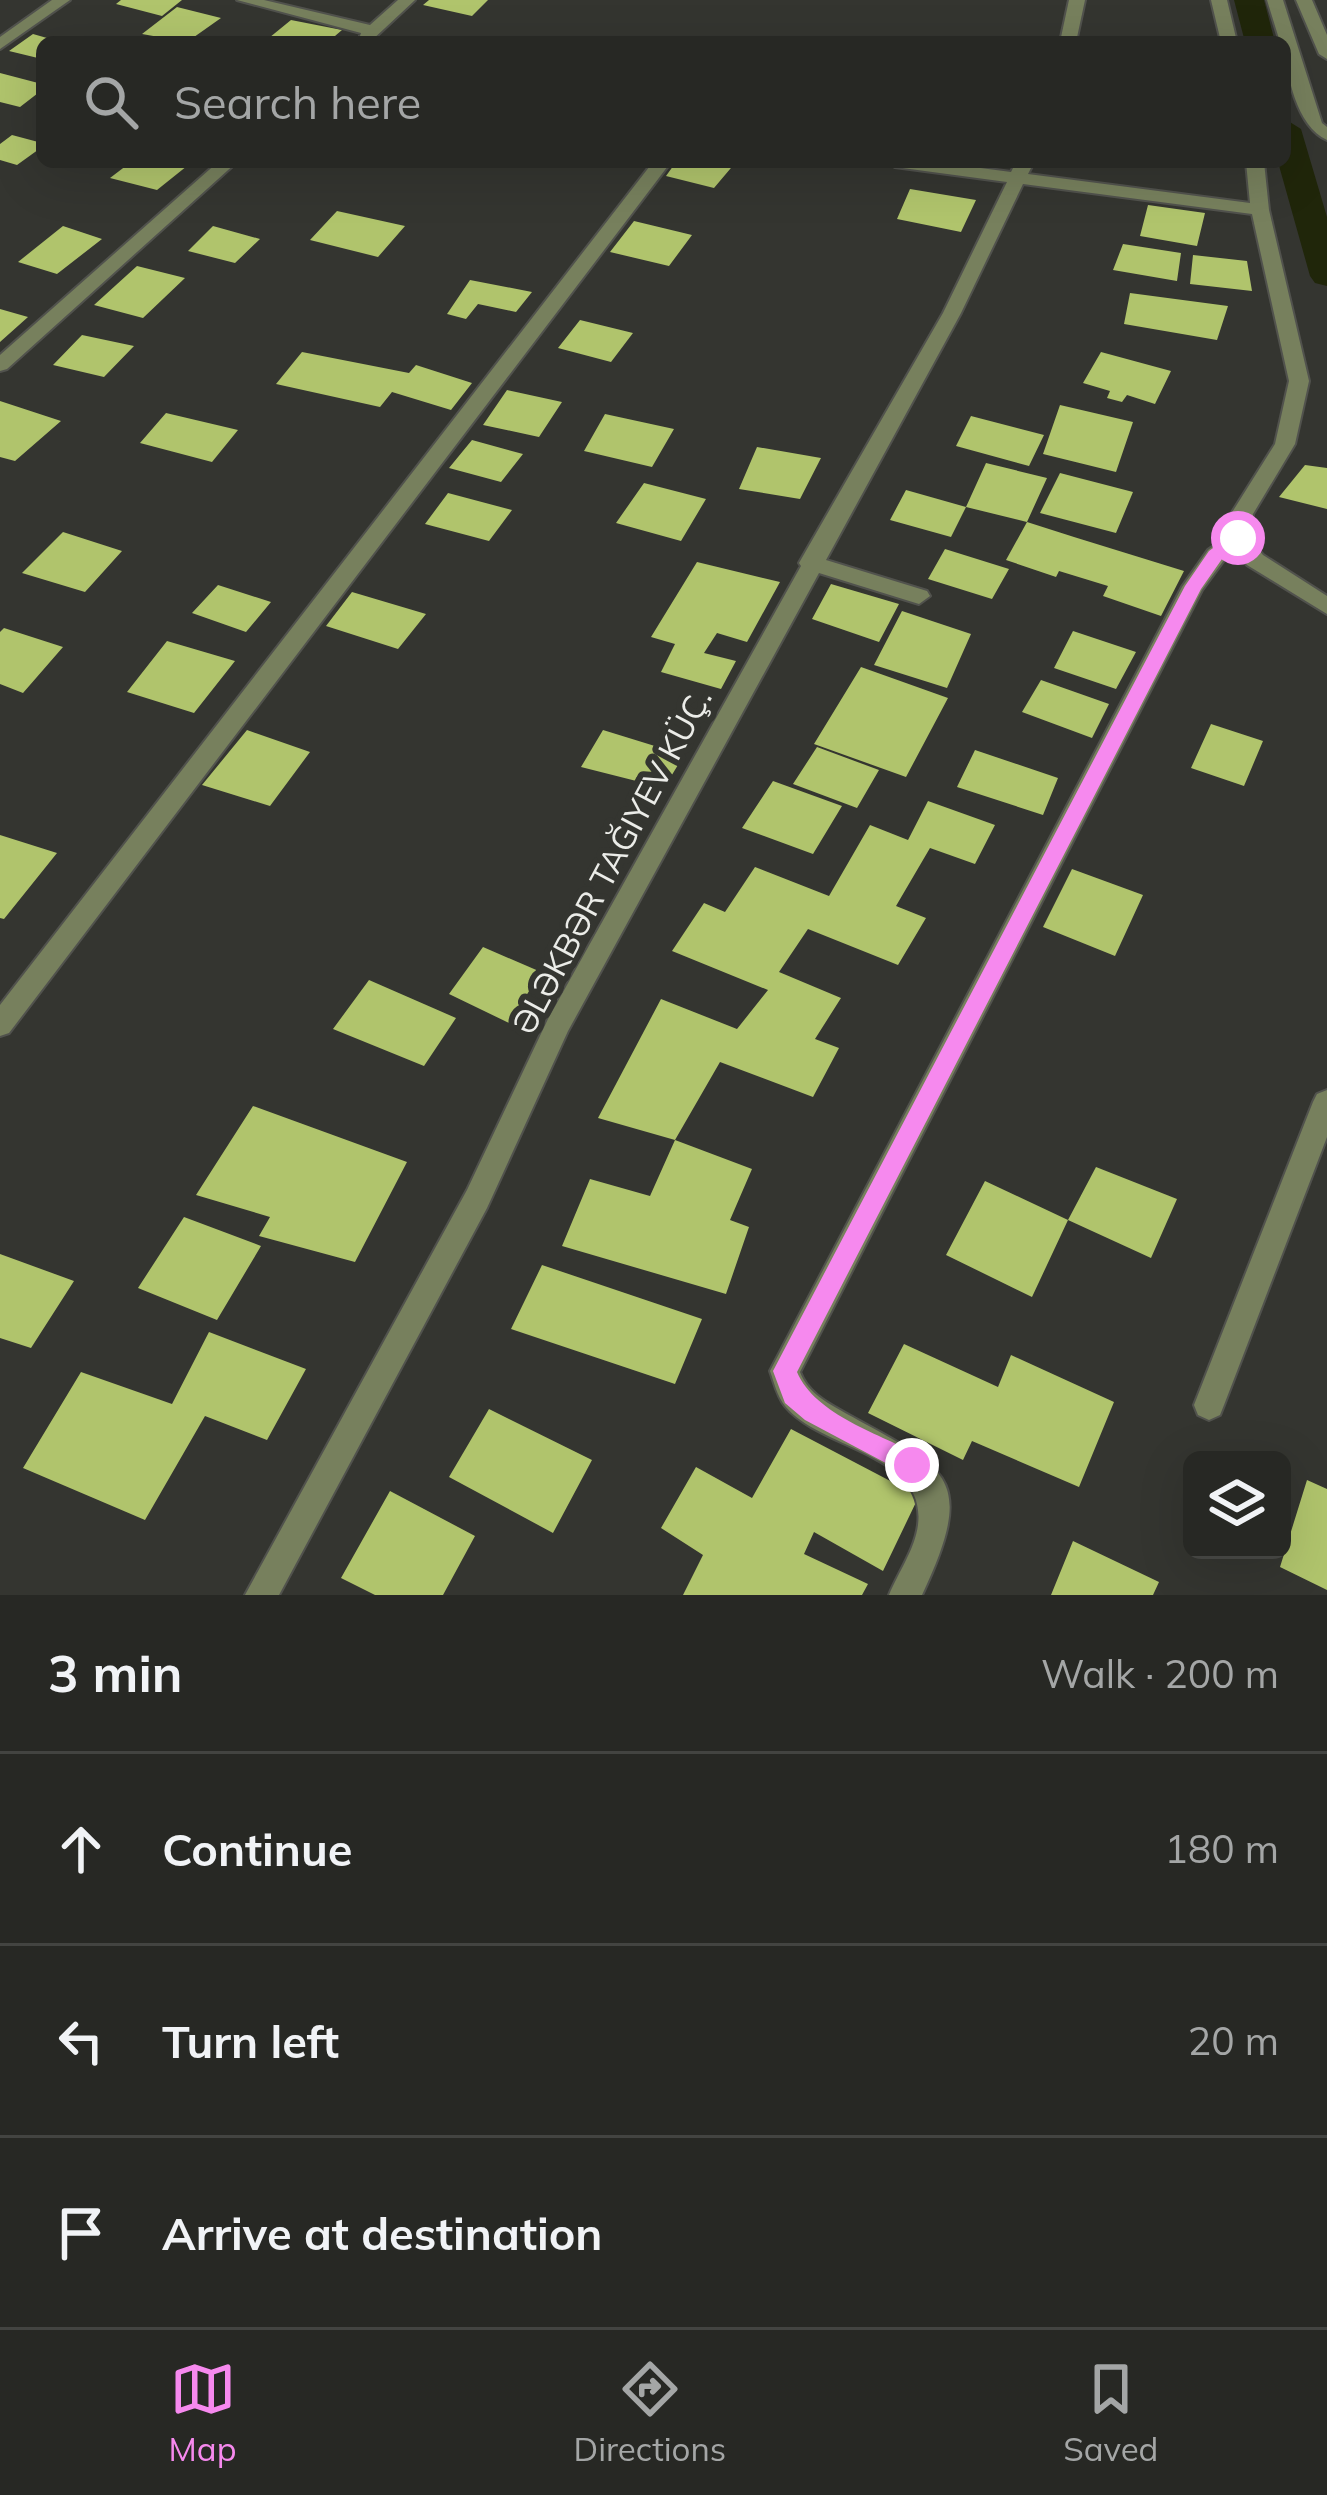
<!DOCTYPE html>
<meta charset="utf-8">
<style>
:root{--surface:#272824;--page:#333431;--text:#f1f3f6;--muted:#a4a6a6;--line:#434441;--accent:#f689ee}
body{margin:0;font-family:Mulish,sans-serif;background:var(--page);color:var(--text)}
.controls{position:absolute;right:36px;bottom:36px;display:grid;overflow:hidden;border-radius:18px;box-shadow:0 12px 48px #0002}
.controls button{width:108px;height:108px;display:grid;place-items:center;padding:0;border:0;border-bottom:3px solid var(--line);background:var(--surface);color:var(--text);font:60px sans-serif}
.stop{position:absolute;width:36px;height:36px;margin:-27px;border:9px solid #f689ee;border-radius:50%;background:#fff}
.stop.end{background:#f689ee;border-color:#fff;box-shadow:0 3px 12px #0008}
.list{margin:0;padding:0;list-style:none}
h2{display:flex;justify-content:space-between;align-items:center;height:156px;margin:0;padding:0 48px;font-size:51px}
h2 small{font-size:39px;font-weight:400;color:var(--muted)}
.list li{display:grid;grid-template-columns:78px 1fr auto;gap:36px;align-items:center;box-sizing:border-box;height:192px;padding:0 48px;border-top:3px solid var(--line)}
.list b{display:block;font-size:45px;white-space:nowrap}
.list em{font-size:39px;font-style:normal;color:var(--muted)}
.icon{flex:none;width:66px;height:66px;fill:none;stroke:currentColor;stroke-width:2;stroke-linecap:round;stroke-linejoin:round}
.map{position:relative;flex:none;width:1327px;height:1595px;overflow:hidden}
.search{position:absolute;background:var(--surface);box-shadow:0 12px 48px #0002;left:36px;right:36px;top:36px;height:132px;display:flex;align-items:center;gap:30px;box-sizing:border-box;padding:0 42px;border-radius:18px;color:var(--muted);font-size:45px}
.sheet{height:732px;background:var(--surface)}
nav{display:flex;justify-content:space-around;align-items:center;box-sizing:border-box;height:168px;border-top:3px solid var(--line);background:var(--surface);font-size:33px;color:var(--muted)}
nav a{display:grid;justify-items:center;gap:6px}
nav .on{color:var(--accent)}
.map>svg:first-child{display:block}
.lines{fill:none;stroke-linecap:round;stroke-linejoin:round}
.canal{fill:#20260a;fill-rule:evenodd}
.building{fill:#b0c46c}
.street-casing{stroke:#51524d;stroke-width:4}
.street{fill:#77805d;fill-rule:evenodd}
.route{fill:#f689ee}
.labels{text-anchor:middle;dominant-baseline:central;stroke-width:12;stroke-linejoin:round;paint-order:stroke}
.street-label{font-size:33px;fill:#ebece8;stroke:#343530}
</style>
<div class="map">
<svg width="1327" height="1595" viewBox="0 0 1327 1595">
<rect width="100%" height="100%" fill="#343530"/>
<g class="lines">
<!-- canal -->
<path class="canal" d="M1234,0H1264L1275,42H1245Z
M1285,119L1301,129L1327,217V286L1315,283L1310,276L1278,162H1285Z"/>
</g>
<!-- building -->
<path class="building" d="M121,0H182L162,16L116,4Z
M429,0H488L472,16L423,5Z
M177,7L221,18L187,42L142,34Z
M291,20L342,30L328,42H264Z
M33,34L61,42H42V59L9,51Z
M0,73L42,84V90L20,107L0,102Z
M12,135L42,143V147L17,165L0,160V144Z
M131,162H192L157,190L110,178Z
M676,162H736L714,188L666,176Z
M910,189L976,200L961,232L897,219Z
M1148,205L1205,213L1197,246L1140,236Z
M337,211L405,226L378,257L310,240Z
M634,221L692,235L669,266L610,252Z
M63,226L102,239L57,274L18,262Z
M213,226L260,239L235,263L188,251Z
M1123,244L1181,253L1177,281L1113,270Z
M1193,255L1247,261L1252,291L1190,284Z
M137,266L185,278L143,318L94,305Z
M470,280L532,292L516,312L478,304L466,319L447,314Z
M1130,293L1228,306L1217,340L1124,324Z
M0,309L28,317L0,342Z
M580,320L633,333L611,362L558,348Z
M82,335L134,346L104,377L53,365Z
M302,352L409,373L416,365L472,383L451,410L392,392L380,407L276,384Z
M1101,352L1171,371L1155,404L1127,395L1122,402L1107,398L1110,391L1083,383Z
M507,390L562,402L539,437L483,425Z
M0,401L61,421L15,461L0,457Z
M1060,405L1133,422L1116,472L1043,454Z
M166,413L238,430L212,462L140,443Z
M605,414L674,429L652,467L584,451Z
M971,416L1044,435L1029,466L956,446Z
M472,440L523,454L501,482L449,468Z
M757,447L821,458L800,499L739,489Z
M986,463L1047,478L1027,522L966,507L951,537L890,520L906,490L966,507Z
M1305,465L1327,468V509L1279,497Z
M1060,473L1133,492L1116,533L1040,513Z
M644,483L706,499L681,541L616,523Z
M448,493L512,510L489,541L425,524Z
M1027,522L1074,537L1184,571L1161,616L1103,596L1108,586L1059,571L1056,577L1006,560Z
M63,532L122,551L85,592L22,573Z
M945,549L1009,569L992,599L928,579Z
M697,562L780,582L747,642L717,633L704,653L736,661L721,689L661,672L675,644L651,637Z
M831,584L899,604L879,642L812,619Z
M218,585L271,602L246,632L192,613Z
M352,592L426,614L398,649L326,626Z
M902,611L971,634L947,688L874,665Z
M4,628L63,647L23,693L0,684V632Z
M1073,631L1136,652L1116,689L1054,668Z
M167,641L235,661L194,713L127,692Z
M861,667L948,698L906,777L814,744Z
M1041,680L1109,704L1092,738L1022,712Z
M1211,724L1263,741L1244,786L1191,768Z
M247,730L310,752L270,806L202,785Z
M603,730L684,755L664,788L581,767Z
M817,747L879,770L857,808L793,784Z
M975,750L1058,778L1043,815L957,787Z
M773,781L842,806L813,854L742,828Z
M928,801L995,825L975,864L930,848L896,906L926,918L898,965L808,929L779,972L841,998L815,1039L839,1048L813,1097L720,1062L675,1140L598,1118L661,999L737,1029L768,990L672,951L704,903L725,912L755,867L829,896L870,825L908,840Z
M0,835L57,853L4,919L0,918Z
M1072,869L1143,895L1115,956L1043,927Z
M483,947L541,972L509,1023L449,994Z
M369,980L456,1018L424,1066L333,1029Z
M253,1106L407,1162L355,1262L259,1236L270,1217L196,1195Z
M675,1140L752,1169L730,1220L749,1227L726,1294L562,1246L590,1179L650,1196Z
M1096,1167L1177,1199L1151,1258L1068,1220Z
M985,1181L1068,1220L1032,1297L946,1255Z
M184,1217L261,1246L217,1320L138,1288Z
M0,1254L74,1281L31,1348L0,1338Z
M542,1265L702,1319L675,1384L511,1329Z
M209,1332L306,1369L267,1440L205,1416L145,1520L23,1468L81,1372L172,1404Z
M904,1344L998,1387L1011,1355L1114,1402L1079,1487L972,1441L963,1460L868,1413Z
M489,1409L592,1460L553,1533L449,1477Z
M791,1429L919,1496L883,1571L814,1532L804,1554L868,1584L862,1595H683L703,1555L661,1528L696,1467L752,1498Z
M1307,1480L1327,1489V1590L1280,1567Z
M390,1491L475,1536L443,1595H375L341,1578Z
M1073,1541L1159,1582L1153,1595H1051Z"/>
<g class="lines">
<!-- street casing -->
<g class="street-casing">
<path id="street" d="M52,0H70L0,49V37Z
M237,0H264L370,25L398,0H415L370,42H358L361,33Z
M1069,0H1085L1076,42H1060Z
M1211,0H1227L1237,42H1221Z
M1267,0H1283L1322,123L1327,127V140C1297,127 1285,73 1285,42H1280Z
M1296,0H1312L1327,35V59L1319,54Z
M218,162H237L7,369L0,371V355Z
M653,162H671L9,1033L0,1036V1005Z
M886,162H935L1011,172L1016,162H1034L1028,174L1250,203L1246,162H1264L1269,210L1309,381L1295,444L1253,514L1249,538L1263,555L1327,596V614L1247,565L1236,551L1224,560L1202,590L800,1372C807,1391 824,1401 840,1410C942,1468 981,1470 922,1595H889C898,1573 915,1549 918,1525C927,1453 821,1450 785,1406C777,1396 774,1382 770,1371L1182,587L1208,550L1228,536L1231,514L1275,444L1289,381L1252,214L1023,184L961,313L826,560L927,591L930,596L919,604L819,573L568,1031L487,1208L279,1595H245L467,1190L548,1019L801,566L799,563L943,313L1007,182L895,167Z
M1327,1090V1137L1224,1405L1220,1415L1209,1420L1198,1415L1194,1405L1313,1102L1317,1094Z"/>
</g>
<!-- street -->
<use href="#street" class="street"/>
</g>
<!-- route -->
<path class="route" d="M1232,534L1247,538L1222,559L1201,589L797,1372C815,1415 882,1435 921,1456L925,1465L921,1473L912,1477L805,1420L785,1403L773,1371L1185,586L1209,551Z"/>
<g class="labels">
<!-- street labels -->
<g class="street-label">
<text transform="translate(611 861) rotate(-62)">ƏLƏKBƏR TAĞIYEV KÜÇ.</text>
</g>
</g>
</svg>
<div class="controls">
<button><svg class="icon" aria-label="layers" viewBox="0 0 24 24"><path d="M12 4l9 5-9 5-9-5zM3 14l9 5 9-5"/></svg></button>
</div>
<div class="stop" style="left:1238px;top:538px"></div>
<div class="stop end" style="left:912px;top:1465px"></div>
<div class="search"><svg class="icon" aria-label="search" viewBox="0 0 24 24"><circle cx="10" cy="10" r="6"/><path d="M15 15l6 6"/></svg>Search here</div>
</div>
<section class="sheet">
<h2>3 min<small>Walk · 200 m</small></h2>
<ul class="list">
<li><svg class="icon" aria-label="ahead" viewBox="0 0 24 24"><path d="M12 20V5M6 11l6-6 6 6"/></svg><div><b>Continue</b></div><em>180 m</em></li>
<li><svg class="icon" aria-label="left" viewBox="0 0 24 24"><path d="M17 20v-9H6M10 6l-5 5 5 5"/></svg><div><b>Turn left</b></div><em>20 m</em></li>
<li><svg class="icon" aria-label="arrive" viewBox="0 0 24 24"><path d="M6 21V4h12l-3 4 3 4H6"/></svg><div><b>Arrive at destination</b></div></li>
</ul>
</section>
<nav>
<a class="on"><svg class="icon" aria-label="map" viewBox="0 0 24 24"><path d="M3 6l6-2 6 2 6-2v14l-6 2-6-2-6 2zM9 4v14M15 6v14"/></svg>Map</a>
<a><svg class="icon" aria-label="directions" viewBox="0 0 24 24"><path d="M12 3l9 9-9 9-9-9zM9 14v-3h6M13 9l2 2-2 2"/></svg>Directions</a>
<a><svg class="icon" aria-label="saved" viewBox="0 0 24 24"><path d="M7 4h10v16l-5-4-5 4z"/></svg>Saved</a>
</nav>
